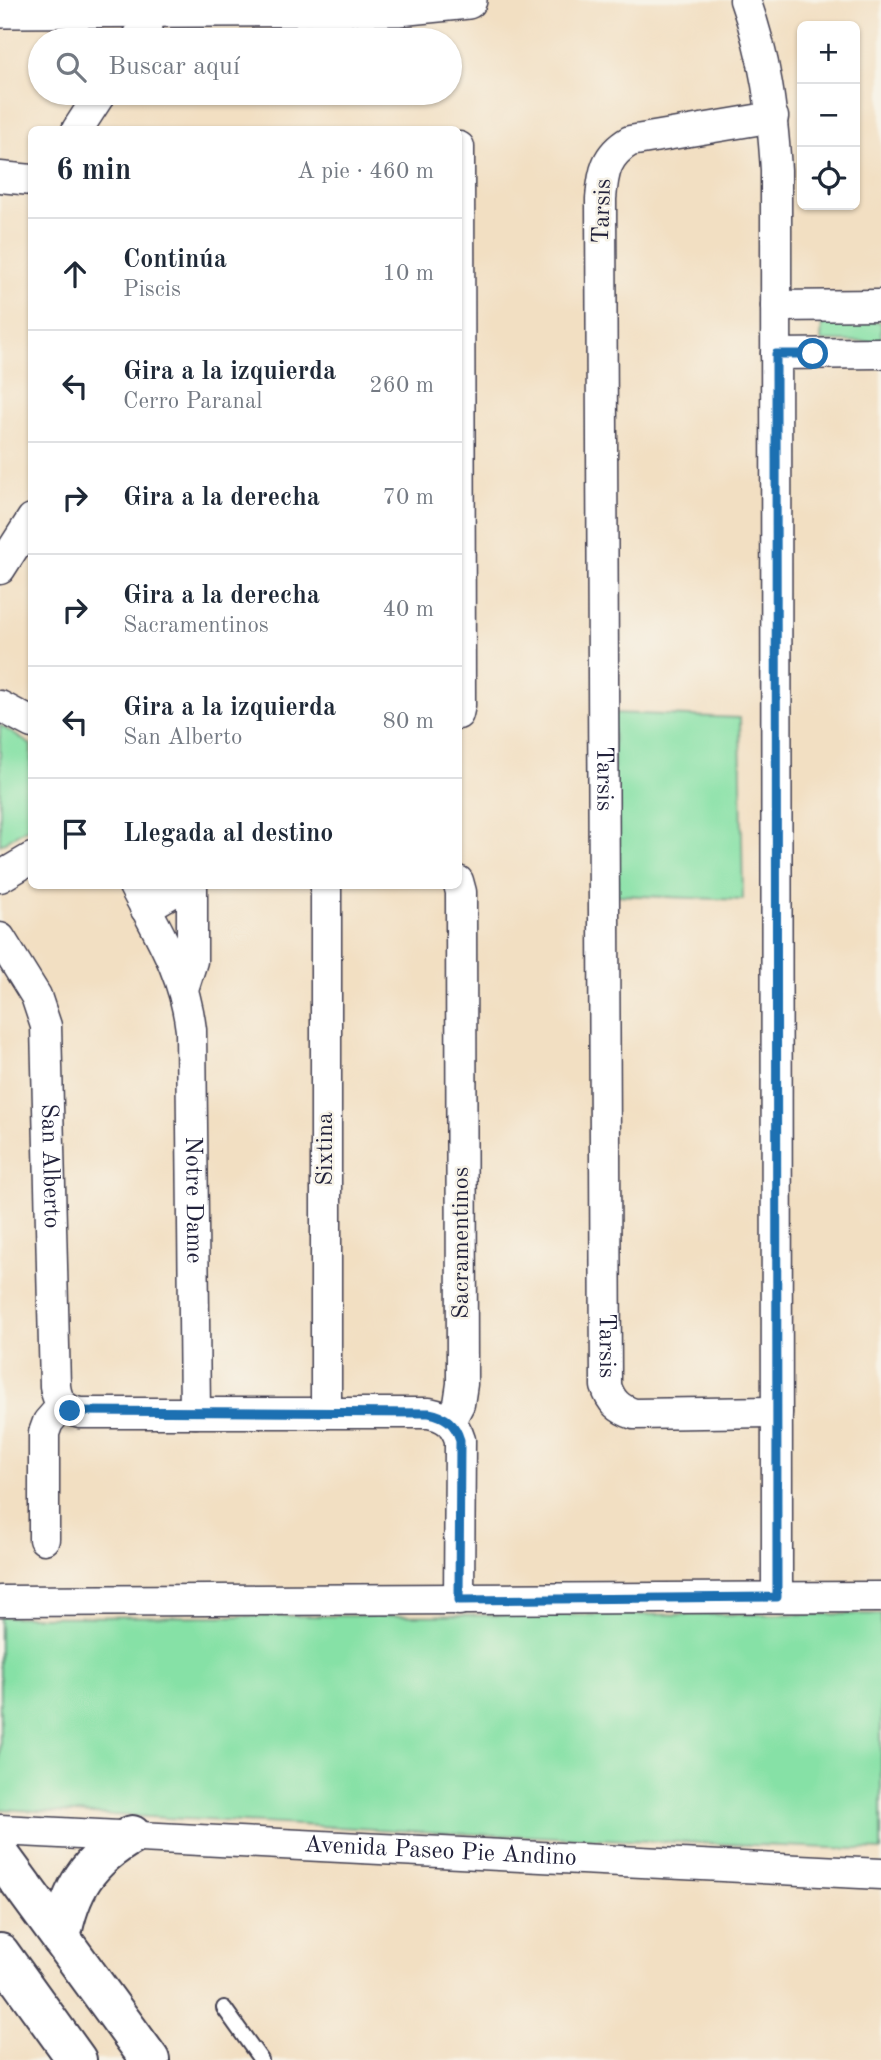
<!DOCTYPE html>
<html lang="es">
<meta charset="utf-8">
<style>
:root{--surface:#fff;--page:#f2f2f3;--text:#1f2937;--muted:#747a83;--line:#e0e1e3}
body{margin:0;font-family:"Old Standard TT",serif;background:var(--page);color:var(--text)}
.controls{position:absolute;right:21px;top:21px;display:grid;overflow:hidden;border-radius:10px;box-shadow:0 2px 5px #0004}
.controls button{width:63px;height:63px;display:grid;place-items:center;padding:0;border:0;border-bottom:2px solid var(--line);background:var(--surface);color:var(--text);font:35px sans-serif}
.stop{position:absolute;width:21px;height:21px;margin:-16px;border:5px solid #1f6fb2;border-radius:50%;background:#fff}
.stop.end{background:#1f6fb2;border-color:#fff;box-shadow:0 2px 7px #0008}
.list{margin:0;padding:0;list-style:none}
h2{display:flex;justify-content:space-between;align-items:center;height:91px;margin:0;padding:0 28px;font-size:30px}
h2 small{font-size:23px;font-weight:400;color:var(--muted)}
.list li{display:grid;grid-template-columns:46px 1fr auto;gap:21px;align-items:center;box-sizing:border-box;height:112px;padding:0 28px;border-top:2px solid var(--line)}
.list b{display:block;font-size:26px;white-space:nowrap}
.list p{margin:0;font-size:23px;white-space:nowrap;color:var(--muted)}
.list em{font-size:23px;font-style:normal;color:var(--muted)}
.icon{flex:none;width:38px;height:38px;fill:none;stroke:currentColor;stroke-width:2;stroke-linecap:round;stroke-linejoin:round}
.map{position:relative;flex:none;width:881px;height:2060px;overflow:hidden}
.search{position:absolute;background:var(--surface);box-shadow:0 2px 5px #0004;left:28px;top:28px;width:434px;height:77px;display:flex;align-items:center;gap:18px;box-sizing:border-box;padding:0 24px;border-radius:38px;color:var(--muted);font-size:26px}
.panel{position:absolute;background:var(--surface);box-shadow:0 2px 5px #0004;left:28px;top:126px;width:434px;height:763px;border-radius:10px}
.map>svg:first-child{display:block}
.green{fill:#86e1a6;stroke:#548270;stroke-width:2}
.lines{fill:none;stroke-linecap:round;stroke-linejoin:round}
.service-casing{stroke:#413e4f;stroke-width:18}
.minor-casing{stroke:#413e4f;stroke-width:33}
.tertiary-casing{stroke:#413e4f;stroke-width:40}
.secondary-casing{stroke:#413e4f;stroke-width:42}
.service{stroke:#fff;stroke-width:14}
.minor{stroke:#fff;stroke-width:30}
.tertiary{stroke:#fff;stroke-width:37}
.secondary{stroke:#fff;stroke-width:38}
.route{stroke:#1f6fb2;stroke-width:9}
.labels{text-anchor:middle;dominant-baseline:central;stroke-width:5;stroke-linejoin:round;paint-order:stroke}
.street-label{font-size:24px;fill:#22223b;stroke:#f7f3e8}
</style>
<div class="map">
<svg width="881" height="2060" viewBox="0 0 881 2060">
<rect width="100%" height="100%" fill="#f7f3e8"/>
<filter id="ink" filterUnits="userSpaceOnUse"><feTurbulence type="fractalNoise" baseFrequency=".0143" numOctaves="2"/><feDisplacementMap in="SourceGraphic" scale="14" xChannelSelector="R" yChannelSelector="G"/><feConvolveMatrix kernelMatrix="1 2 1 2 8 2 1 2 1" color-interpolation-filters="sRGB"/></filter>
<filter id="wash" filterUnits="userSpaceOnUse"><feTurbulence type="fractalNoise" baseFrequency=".00686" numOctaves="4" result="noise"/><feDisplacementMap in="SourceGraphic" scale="28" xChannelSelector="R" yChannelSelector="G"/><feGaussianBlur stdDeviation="1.57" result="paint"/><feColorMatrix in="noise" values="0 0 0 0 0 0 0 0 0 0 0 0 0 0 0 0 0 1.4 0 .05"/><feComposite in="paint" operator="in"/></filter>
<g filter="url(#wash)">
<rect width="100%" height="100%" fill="#f2dfc2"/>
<!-- green -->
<path class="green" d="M822,321L881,322V342L821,341Z
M613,713L740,718L743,900L615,895Z
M0,725L31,745L32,825L0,845Z
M881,1614V1850L448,1833L0,1809V1617Z"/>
</g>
<g filter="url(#ink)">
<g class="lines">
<!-- service casing -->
<g class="service-casing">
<path id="service" d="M224,2008L261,2060"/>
</g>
<!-- minor casing -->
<g class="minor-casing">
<g id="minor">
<path d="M745,0C766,59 772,108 776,170L777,1597"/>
<path d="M136,40L157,8"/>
<path id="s1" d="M773,117L630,141C606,155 603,172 601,199L606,1386C611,1402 619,1409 634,1414L777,1412"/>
<path d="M77,130L101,93"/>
<path d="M0,177L32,180"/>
<path d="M776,306L881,305"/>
<path d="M776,354L881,353"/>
<path d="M0,569L32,519"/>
<path d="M0,706L32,723"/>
<path d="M458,714L460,705L459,147"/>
<path d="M0,877L32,858"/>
<path id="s2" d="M134,886C160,936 184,972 191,1030L195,1413"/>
<path d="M326,886V1413"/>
<path d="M145,908L183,886"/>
<path id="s3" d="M0,938L36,996L46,1026L55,1386C57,1402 64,1410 80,1413H429C445,1416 455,1423 460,1440L459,1600"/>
<path d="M184,986L192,961V886"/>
<path d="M450,1421L459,1404L462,1384L461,892L458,881"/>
<path d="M44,1539V1433L48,1422L62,1406"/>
<path d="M0,1601L881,1597"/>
<path id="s4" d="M0,1830L881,1874"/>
</g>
</g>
<!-- tertiary casing -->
<g class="tertiary-casing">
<path id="tertiary" d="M0,9L398,7L468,0"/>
</g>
<!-- secondary casing -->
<g class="secondary-casing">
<path id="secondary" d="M0,1855L150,2060
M61,1939C70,1889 88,1860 132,1835
M0,1953L77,2060"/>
</g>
<!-- service -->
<use href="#service" class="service"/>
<!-- minor -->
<use href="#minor" class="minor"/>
<!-- tertiary -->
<use href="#tertiary" class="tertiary"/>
<!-- secondary -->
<use href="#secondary" class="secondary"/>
</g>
</g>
<g class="lines" filter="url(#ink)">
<!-- route -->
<path class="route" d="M70,1411L429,1413C445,1416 455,1423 460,1440L459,1600L777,1597L776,354H813"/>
</g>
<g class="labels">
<!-- street labels -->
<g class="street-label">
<text transform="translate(603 211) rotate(-88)">Tarsis</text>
<text stroke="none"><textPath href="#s1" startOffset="793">Tarsis</textPath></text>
<text transform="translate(326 1149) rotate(-90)">Sixtina</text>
<text stroke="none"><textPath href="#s3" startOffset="240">San Alberto</textPath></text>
<text stroke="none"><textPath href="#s2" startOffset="326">Notre Dame</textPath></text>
<text transform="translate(462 1243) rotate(-90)">Sacramentinos</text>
<text stroke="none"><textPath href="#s1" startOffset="1360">Tarsis</textPath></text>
<text stroke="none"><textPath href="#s4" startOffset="441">Avenida Paseo Pie Andino</textPath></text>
</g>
</g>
</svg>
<div class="controls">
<button>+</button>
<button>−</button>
<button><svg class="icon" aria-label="locate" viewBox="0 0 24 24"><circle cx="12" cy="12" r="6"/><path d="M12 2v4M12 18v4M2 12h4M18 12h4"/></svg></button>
</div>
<div class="stop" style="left:813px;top:354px"></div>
<div class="stop end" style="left:70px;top:1411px"></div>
<div class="search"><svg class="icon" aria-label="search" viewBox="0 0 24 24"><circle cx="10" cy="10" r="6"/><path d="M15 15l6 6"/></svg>Buscar aquí</div>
<section class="panel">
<h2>6 min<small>A pie · 460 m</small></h2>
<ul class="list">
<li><svg class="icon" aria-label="ahead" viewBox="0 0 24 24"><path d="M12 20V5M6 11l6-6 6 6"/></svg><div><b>Continúa</b><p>Piscis</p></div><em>10 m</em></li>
<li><svg class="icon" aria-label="left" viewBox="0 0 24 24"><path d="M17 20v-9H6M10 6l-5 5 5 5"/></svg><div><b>Gira a la izquierda</b><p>Cerro Paranal</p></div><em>260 m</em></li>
<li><svg class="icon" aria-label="right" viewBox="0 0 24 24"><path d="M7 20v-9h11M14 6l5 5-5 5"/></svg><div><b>Gira a la derecha</b></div><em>70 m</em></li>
<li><svg class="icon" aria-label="right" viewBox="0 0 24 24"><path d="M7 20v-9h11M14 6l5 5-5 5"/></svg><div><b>Gira a la derecha</b><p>Sacramentinos</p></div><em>40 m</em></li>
<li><svg class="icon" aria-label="left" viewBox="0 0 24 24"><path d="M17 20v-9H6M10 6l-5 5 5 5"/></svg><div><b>Gira a la izquierda</b><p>San Alberto</p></div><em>80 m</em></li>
<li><svg class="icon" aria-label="arrive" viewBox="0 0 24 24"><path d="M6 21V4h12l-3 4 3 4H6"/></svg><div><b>Llegada al destino</b></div></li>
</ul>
</section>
</div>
